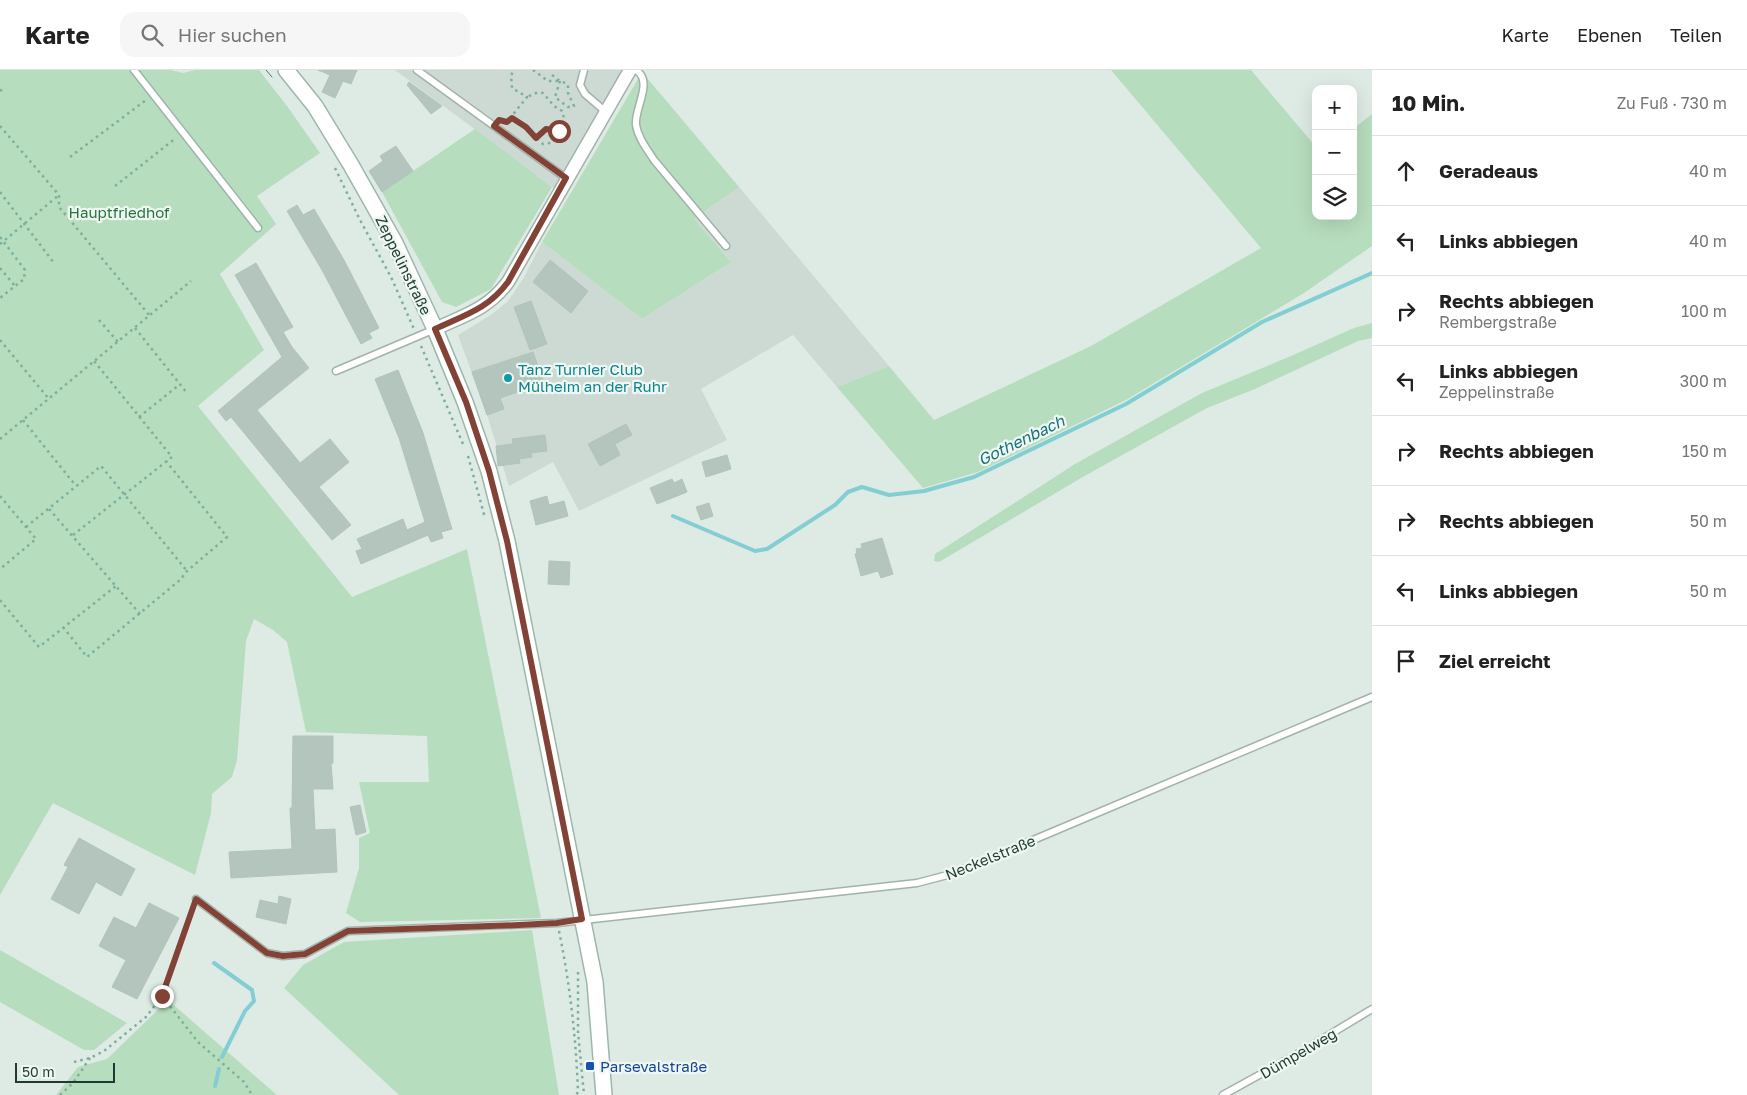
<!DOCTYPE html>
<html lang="de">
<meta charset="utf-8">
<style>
:root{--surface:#fff;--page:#f6f6f6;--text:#222;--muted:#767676;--line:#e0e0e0}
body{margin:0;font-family:"Golos Text",sans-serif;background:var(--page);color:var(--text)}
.controls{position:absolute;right:15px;top:15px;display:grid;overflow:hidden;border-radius:10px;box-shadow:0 5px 20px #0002}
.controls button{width:45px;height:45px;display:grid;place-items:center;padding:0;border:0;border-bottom:1px solid var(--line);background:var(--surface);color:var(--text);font:25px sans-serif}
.scale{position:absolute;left:15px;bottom:12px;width:100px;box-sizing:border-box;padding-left:5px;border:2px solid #1f3b31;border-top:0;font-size:14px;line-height:18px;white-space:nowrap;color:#1f3b31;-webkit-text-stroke:4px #eff7f2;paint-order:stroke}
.stop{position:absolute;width:15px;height:15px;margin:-11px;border:4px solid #824236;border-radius:50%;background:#fff}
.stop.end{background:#824236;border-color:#fff;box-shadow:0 1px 5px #0008}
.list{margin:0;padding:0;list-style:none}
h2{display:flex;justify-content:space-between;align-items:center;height:65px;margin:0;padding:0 20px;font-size:21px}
h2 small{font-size:16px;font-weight:400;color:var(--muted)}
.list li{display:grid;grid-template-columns:32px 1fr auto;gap:15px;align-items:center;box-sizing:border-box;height:70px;padding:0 20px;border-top:1px solid var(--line)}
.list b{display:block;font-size:19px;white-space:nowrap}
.list p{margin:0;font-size:16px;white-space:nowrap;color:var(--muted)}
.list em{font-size:16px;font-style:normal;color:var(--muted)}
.icon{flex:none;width:28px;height:28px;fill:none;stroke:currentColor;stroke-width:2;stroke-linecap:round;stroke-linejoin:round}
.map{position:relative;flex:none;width:1372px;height:1025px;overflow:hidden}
header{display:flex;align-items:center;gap:30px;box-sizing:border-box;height:70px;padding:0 25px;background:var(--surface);border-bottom:1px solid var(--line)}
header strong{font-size:24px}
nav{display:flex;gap:28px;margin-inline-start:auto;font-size:18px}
.search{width:350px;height:45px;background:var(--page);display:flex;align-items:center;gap:12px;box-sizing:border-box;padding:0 18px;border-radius:15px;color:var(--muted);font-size:19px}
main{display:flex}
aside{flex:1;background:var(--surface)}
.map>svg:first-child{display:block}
.built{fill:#ccdad3}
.green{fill:#b6ddbd}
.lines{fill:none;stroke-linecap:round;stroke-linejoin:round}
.stream{stroke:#83ced3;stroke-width:4}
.building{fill:#b4c5bd;stroke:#b1c4ba}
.lane-casing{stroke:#a1b3ab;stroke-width:9}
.street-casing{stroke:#a1b3ab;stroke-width:15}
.secondary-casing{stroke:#9db7ab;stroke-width:18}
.path{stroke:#7db09c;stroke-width:2.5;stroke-dasharray:2.5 4;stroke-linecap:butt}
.lane{stroke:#fff;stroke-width:6}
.street{stroke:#fff;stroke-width:12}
.secondary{stroke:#fff;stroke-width:15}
.tram{stroke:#59776c;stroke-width:1}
.route{stroke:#824236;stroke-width:6}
.culture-dot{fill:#0f9aa8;stroke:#eff7f2;stroke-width:2}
.transit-dot{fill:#1a4fb4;stroke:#eff7f2;stroke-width:2}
.labels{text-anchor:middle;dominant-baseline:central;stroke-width:4.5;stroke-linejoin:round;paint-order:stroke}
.park-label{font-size:15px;fill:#27733e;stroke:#eff7f2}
.street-label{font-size:15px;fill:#1f3b31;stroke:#eff7f2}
.culture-label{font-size:15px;fill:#0d838f;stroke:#eff7f2;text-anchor:start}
.transit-label{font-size:15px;fill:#164399;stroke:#eff7f2;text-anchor:start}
.water-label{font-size:16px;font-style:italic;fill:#177179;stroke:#eff7f2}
</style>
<header>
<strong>Karte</strong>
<div class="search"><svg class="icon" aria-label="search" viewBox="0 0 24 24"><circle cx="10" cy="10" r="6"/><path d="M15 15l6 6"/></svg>Hier suchen</div>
<nav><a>Karte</a><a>Ebenen</a><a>Teilen</a></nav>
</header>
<main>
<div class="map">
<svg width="1372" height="1025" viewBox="0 0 1372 1025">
<rect width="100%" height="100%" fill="#deebe4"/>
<!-- built -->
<path class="built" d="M395,0H625L555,119Z
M739,117L889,296L837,317L793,265L701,319L727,370L579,441L553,392L509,416L487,345L458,265L491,245L508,231L523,209L542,172L642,249L731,192L694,149Z"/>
<!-- green -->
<path class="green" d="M0,0H171L183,3L195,0H259L287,36L320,83L257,126L276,154L220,204L264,280L198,336L352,527L467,479L541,848L360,852L346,843L359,798V768L370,763L359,712H429L427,666L306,662L287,572L273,560L254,549L246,571L237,690L232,707L212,724L211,743L195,805L53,733L0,825Z
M1111,0H1251L1316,77V146H1353V59L1372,44V176L1304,223L1126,330L978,402L923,418L837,317L889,296L934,350L1091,276L1261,178Z
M642,2L739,117L694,149L731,192L642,249L542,172Z
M475,59L552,117L491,219L456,237L442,232L382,122Z
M1372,253V268L1358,271L1255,319L1207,338L1081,408L939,492L934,491L935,484L1075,394L1202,323L1291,286L1354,258Z
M532,860L559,1025H399L284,918L303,895L344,872Z
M0,880L127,953L94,980H84L0,932Z
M168,930L277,1025H56L78,997L107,989Z"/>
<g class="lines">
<!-- stream -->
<path class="stream" d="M673,446L755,481L767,479L835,435L848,422L862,417L889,425L924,421L974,407L1126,334L1262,252L1372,203
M214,893L252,920L254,931L245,941L222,987
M215,1016L219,999"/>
</g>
<!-- building -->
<path class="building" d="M318,0H357L351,14L343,11L335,28L322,22L330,5Z
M409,12L442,36L431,44L407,15Z
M396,76L413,101L382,122L369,101L383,91L380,86Z
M297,135L303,145L314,139L344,190L379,258L369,263L372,268L361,274L322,200L287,141Z
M550,190L588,221L571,243L533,212Z
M256,193L293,257L283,262L292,277L309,298L257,340L300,393L330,369L349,392L319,417L351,455L332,470L231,347L226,351L218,341L282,287L235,205Z
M531,231L547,274L530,280L514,237Z
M533,282L544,313L500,328L504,339L487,345L472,302Z
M398,300L423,363L452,459L441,462L443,468L431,472L428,465L361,494L356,481L362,479L357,469L403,449L407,460L425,452L399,368L375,309Z
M626,354L632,365L615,374L620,385L600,396L588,374Z
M545,365L547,381L531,383L532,387L519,389L520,393L498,396L496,376L513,374L512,369Z
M727,385L731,399L706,407L702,392Z
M672,409L674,413L682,409L687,422L657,434L650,418Z
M547,426L549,435L564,431L568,446L536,455L530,431Z
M709,433L713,446L701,450L696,437Z
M882,468L893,504L881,508L878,501L861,506L855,484L857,483L856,479L862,478L861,474Z
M549,491L570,492L569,515L548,514Z
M293,666H333V693L331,694L333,719H313L315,760L335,759L337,802L231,808L229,782L292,779L290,738H292Z
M360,735L366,762L356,765L350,737Z
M79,768L135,799L121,826L96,812L79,844L51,829L68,797L64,795Z
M279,826L291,829L286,854L256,847L260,830L278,834Z
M149,833L179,848L137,929L112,917L126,890L99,876L114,847L136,858Z"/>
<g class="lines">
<!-- lane casing -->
<g class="lane-casing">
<path id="lane" d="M134,0L258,158
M417,0L567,109
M584,0L580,15L585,24L606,42
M636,0C654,12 634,38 636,55C638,68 647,79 654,90L726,176
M336,301L435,259
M196,829L267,883L283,886L305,884L348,861L557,853L917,813L955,803L1372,627
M1223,1025L1299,983L1372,939"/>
</g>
<!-- street casing -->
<g class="street-casing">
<path id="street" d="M435,259C465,245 488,239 508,212L630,0"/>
</g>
<!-- secondary casing -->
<g class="secondary-casing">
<path id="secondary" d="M286,0L315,36L351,95L395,173L435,259L465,332L489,401L507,471L595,912L604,1025"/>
</g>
<!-- path -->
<path class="path" d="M533,0L548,11H560
M552,5L560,11L568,14
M560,11L555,27L568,37L574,36L568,23V14
M0,21L5,17
M512,48L526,57L543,74C557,75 568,54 562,41L554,36L543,23H536L527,27
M505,51L507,52L527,27L512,18L511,5L515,0
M0,56L59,125V137L150,246
M536,68L546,59L559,61
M70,87L146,30
M335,98L360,150L391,207L414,259
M115,116L176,68
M0,122L54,193
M0,167L25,200L24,209L0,228
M0,174L59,125
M0,198L15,216
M99,250L118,272
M135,258L187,323
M0,270L49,329
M421,276L463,374
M139,347L179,315
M23,350L76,416
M0,369L191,211
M468,386L485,448
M0,426L36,469L0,499
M49,439L140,544
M26,457L101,396L187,501
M73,465L172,387L94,291
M0,530L39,577L116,516
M63,557L87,587L180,510L187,501L227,467L166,391
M559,861C570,914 576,968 578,1022L576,1025
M578,902V962L584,1025
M162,926L198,972L244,1012L252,1025
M74,992L90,988L104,981L146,947L162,926L193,838
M60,1025L73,1013L90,988"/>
<!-- lane -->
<use href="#lane" class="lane"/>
<!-- street -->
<use href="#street" class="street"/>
<!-- secondary -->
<use href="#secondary" class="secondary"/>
<!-- tram -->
<path class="tram" d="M266,0L272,7"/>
</g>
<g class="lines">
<!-- route -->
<path class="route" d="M162,926L196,829L267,883L283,886L305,884L348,861L519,855L557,853L582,849L507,471L489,401L466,332L435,259C465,245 488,239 508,212L566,108L494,56L499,50L507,52L512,48L526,57L536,68L546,59L559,61"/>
</g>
<!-- markers -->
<circle class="culture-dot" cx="508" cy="308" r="5"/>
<rect class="transit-dot" x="585" y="991" width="10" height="10" rx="2.5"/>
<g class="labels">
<!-- park labels -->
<g class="park-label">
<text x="119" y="142">Hauptfriedhof</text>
</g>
<!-- street labels -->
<g class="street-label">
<text transform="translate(404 195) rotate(64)">Zeppelinstraße</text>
<text transform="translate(990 787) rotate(-22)">Neckelstraße</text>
<text transform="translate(1298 983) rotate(-30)">Dümpelweg</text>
</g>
<!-- culture labels -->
<g class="culture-label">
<text x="518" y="299">Tanz Turnier Club<tspan x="518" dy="17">Mülheim an der Ruhr</tspan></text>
</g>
<!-- transit labels -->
<g class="transit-label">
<text x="600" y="996">Parsevalstraße</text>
</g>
<!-- water labels -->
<g class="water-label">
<text transform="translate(1021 370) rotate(-26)">Gothenbach</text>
</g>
</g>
</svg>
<div class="controls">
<button>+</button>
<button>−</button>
<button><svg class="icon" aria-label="layers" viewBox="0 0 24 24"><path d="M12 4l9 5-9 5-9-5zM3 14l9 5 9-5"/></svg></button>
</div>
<div class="scale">50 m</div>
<div class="stop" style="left:559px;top:61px"></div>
<div class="stop end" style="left:162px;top:926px"></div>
</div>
<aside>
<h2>10 Min.<small>Zu Fuß · 730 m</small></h2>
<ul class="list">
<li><svg class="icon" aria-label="ahead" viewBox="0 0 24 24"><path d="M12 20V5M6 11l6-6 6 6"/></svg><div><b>Geradeaus</b></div><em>40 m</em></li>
<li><svg class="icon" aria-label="left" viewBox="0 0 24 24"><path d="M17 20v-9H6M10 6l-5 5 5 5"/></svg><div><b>Links abbiegen</b></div><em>40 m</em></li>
<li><svg class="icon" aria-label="right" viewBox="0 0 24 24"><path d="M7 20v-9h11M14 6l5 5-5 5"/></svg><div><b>Rechts abbiegen</b><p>Rembergstraße</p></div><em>100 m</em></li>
<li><svg class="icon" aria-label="left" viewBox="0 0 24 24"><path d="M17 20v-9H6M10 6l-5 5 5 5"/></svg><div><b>Links abbiegen</b><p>Zeppelinstraße</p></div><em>300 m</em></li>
<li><svg class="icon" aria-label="right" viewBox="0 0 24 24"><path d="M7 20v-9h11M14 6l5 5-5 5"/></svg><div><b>Rechts abbiegen</b></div><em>150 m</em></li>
<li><svg class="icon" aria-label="right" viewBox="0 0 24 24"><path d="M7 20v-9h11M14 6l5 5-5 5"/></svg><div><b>Rechts abbiegen</b></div><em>50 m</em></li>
<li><svg class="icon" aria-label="left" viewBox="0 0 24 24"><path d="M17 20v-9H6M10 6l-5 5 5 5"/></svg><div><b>Links abbiegen</b></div><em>50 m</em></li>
<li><svg class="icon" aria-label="arrive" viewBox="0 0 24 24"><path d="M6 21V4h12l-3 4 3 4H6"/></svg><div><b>Ziel erreicht</b></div></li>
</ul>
</aside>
</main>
